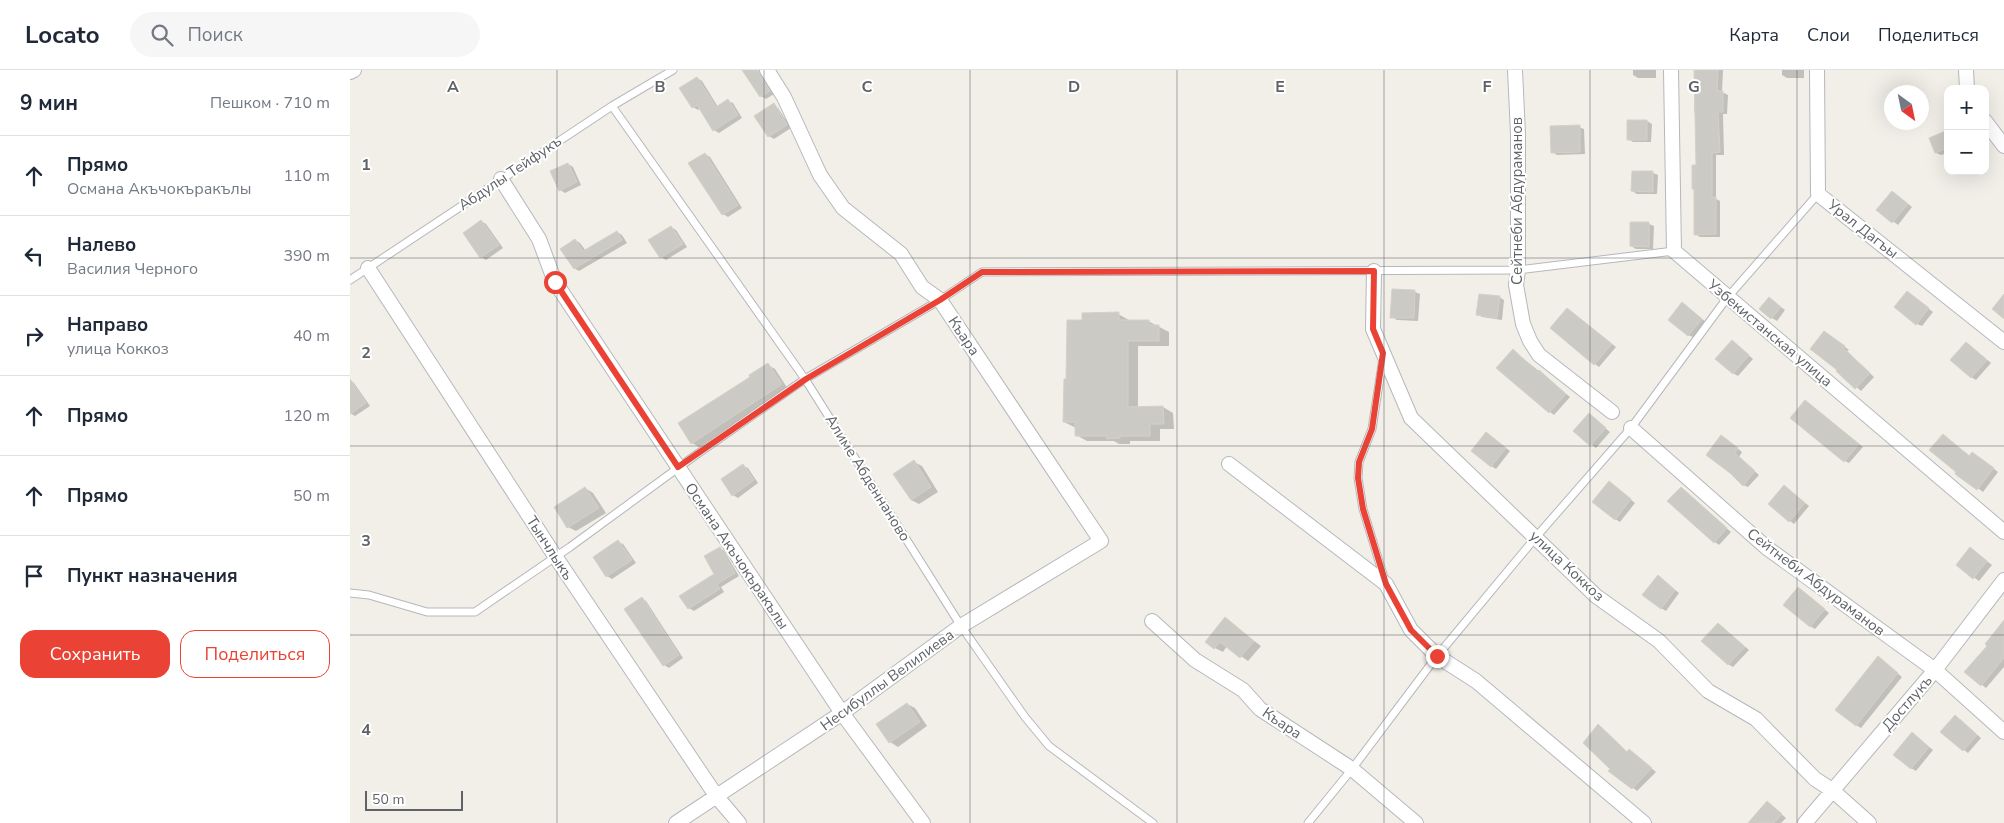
<!DOCTYPE html>
<html lang="ru">
<meta charset="utf-8">
<style>
:root{--surface:#fff;--page:#f6f6f7;--text:#1f2937;--muted:#747a83;--line:#e0e1e3;--accent:#ea4335}
body{margin:0;font-family:"Nunito Sans",sans-serif;background:var(--page);color:var(--text)}
.controls{position:absolute;right:15px;top:15px;display:grid;overflow:hidden;border-radius:10px;box-shadow:0 5px 20px #0002}
.controls button{width:45px;height:45px;display:grid;place-items:center;padding:0;border:0;border-bottom:1px solid var(--line);background:var(--surface);color:var(--text);font:25px sans-serif}
.compass{position:absolute;left:1534px;top:15px;width:45px;height:45px;border-radius:50%;background:var(--surface);box-shadow:0 5px 20px #0002;rotate:147deg}
.scale{position:absolute;left:15px;bottom:12px;width:98px;box-sizing:border-box;padding-left:5px;border:2px solid #5f6368;border-top:0;font-size:14px;line-height:18px;white-space:nowrap;color:#5f6368;-webkit-text-stroke:4px #fff;paint-order:stroke}
.stop{position:absolute;width:15px;height:15px;margin:-11px;border:4px solid #ea4335;border-radius:50%;background:#fff}
.stop.end{background:#ea4335;border-color:#fff;box-shadow:0 1px 5px #0008}
.list{margin:0;padding:0;list-style:none}
h2{display:flex;justify-content:space-between;align-items:center;height:65px;margin:0;padding:0 20px;font-size:21px}
h2 small{font-size:16px;font-weight:400;color:var(--muted)}
.list li{display:grid;grid-template-columns:32px 1fr auto;gap:15px;align-items:center;box-sizing:border-box;height:80px;padding:0 20px;border-top:1px solid var(--line)}
.list b{display:block;font-size:19px;white-space:nowrap}
.list p{margin:0;font-size:16px;white-space:nowrap;color:var(--muted)}
.list em{font-size:16px;font-style:normal;color:var(--muted)}
.actions{display:flex;gap:10px;padding:15px 20px}
.actions a{flex:1;padding:11px 0;border:1px solid var(--accent);border-radius:15px;text-align:center;font-size:18px;color:var(--accent)}
.actions .main{background:var(--accent);color:#fff}
.icon{flex:none;width:28px;height:28px;fill:none;stroke:currentColor;stroke-width:2;stroke-linecap:round;stroke-linejoin:round}
.map{position:relative;flex:none;width:1654px;height:753px;overflow:hidden}
header{display:flex;align-items:center;gap:30px;box-sizing:border-box;height:70px;padding:0 25px;background:var(--surface);border-bottom:1px solid var(--line)}
header strong{font-size:24px}
nav{display:flex;gap:28px;margin-inline-start:auto;font-size:18px}
.search{width:350px;height:45px;background:var(--page);display:flex;align-items:center;gap:12px;box-sizing:border-box;padding:0 18px;border-radius:28px;color:var(--muted);font-size:19px}
main{display:flex}
aside{flex:1;background:var(--surface)}
.map>svg:first-child{display:block}
.shadow{fill:#0003}
.building{fill:#cccac5;stroke:#d6d1c6}
.lines{fill:none;stroke-linecap:round;stroke-linejoin:round}
.lane-casing{stroke:#b5b8bc;stroke-width:9}
.street-casing{stroke:#b5b8bc;stroke-width:16}
.lane{stroke:#fff;stroke-width:7}
.street{stroke:#fff;stroke-width:14}
.route{stroke:#ea4335;stroke-width:6}
.grid{fill:none;stroke:#5f6368;stroke-width:1;stroke-opacity:0.55}
.labels{text-anchor:middle;dominant-baseline:central;stroke-width:4;stroke-linejoin:round;paint-order:stroke}
.street-label{font-size:15px;fill:#5f6368;stroke:#fff}
.grid-label{font-size:16px;text-anchor:middle;font-weight:bold;fill:#5f6368;stroke:#fff;stroke-width:4;stroke-linejoin:round;paint-order:stroke}
</style>
<header>
<strong>Locato</strong>
<div class="search"><svg class="icon" aria-label="search" viewBox="0 0 24 24"><circle cx="10" cy="10" r="6"/><path d="M15 15l6 6"/></svg>Поиск</div>
<nav><a>Карта</a><a>Слои</a><a>Поделиться</a></nav>
</header>
<main>
<aside>
<h2>9 мин<small>Пешком · 710 m</small></h2>
<ul class="list">
<li><svg class="icon" aria-label="ahead" viewBox="0 0 24 24"><path d="M12 20V5M6 11l6-6 6 6"/></svg><div><b>Прямо</b><p>Османа Акъчокъракълы</p></div><em>110 m</em></li>
<li><svg class="icon" aria-label="left" viewBox="0 0 24 24"><path d="M17 20v-9H6M10 6l-5 5 5 5"/></svg><div><b>Налево</b><p>Василия Черного</p></div><em>390 m</em></li>
<li><svg class="icon" aria-label="right" viewBox="0 0 24 24"><path d="M7 20v-9h11M14 6l5 5-5 5"/></svg><div><b>Направо</b><p>улица Коккоз</p></div><em>40 m</em></li>
<li><svg class="icon" aria-label="ahead" viewBox="0 0 24 24"><path d="M12 20V5M6 11l6-6 6 6"/></svg><div><b>Прямо</b></div><em>120 m</em></li>
<li><svg class="icon" aria-label="ahead" viewBox="0 0 24 24"><path d="M12 20V5M6 11l6-6 6 6"/></svg><div><b>Прямо</b></div><em>50 m</em></li>
<li><svg class="icon" aria-label="arrive" viewBox="0 0 24 24"><path d="M6 21V4h12l-3 4 3 4H6"/></svg><div><b>Пункт назначения</b></div></li>
</ul>
<div class="actions"><a class="main">Сохранить</a><a>Поделиться</a></div>
</aside>
<div class="map">
<svg width="1654" height="753" viewBox="0 0 1654 753">
<rect width="100%" height="100%" fill="#f1efe8"/>
<!-- shadow -->
<path class="shadow" d="M393,0H408L424,24L416,29L411,26Z
M1283,0H1306V8H1288L1283,5Z
M1346,0H1373L1372,22L1378,25L1377,44H1373L1374,85H1366V129L1370,131V167H1350L1345,164L1343,96H1347L1346,42L1344,41Z
M1432,0H1454V8H1437L1432,5Z
M347,8L352,11L368,37L378,31L383,33L392,48L369,63L364,60L350,38L348,40L343,37Z
M424,35L428,38L441,58L424,69L419,66L406,47Z
M1297,51L1302,54L1301,72H1283L1278,69Z
M1229,57L1234,59L1235,84L1207,85L1202,82Z
M1598,62V83L1591,85L1586,83Z
M355,84L360,87L392,138L378,147L373,144L339,94Z
M218,94L223,97L231,115L215,123L210,120Z
M1303,103L1308,105L1307,124H1287L1282,121Z
M1547,125L1562,137L1548,155L1528,140Z
M131,151L136,154L153,178L136,190L131,187Z
M1299,154L1304,156L1303,179H1286L1281,176Z
M321,157L326,160L337,177L316,190L311,187Z
M267,162L272,165L277,173L229,201L224,198L225,170L230,173L236,181Z
M1065,222L1070,224L1068,251L1047,250L1042,247Z
M1557,222L1583,242L1572,256L1567,254Z
M1149,227L1154,230L1152,250L1132,247L1128,244Z
M1420,229L1435,240L1427,251L1422,248Z
M1337,237L1356,252L1343,267L1338,265Z
M1222,242L1266,277L1249,297L1245,294Z
M768,244L779,250V251H798L819,262V276H788V338L813,337L823,343L824,359H810V371H780V374H769L764,371H737L726,365V358L714,352L718,310L733,251Z
M1479,265L1499,280L1497,281L1524,307L1511,321L1488,301Z
M1617,273L1641,293L1626,310L1621,307Z
M1387,275L1403,289L1388,306L1383,303Z
M1163,280L1220,327L1204,345L1200,342Z
M418,295L425,299L438,319L349,377L342,373L330,354Z
M0,310L4,313L20,336L5,346L0,343Z
M1460,334L1513,377L1499,393L1495,391Z
M1239,345L1260,362L1246,378L1225,361Z
M1137,363L1160,381L1146,399L1141,396Z
M1593,365L1620,386H1627L1648,402L1633,422L1607,403Z
M1376,369L1392,382L1389,387L1409,405L1398,417L1393,415Z
M564,392L572,396L588,422L569,434L561,430Z
M393,396L398,398L408,413L388,428L383,425Z
M1264,416L1285,433L1270,452L1265,449Z
M235,418L243,423L256,443L226,461L218,457Z
M1331,418L1381,462L1369,475L1365,472Z
M1439,420L1459,436L1444,454L1440,451Z
M268,472L273,474L286,493L262,509L257,506Z
M370,478L374,481L389,506L371,517L374,522L344,541L339,538L366,505Z
M1625,482L1642,495L1629,511L1607,495Z
M1308,506L1329,523L1316,541L1311,538Z
M1449,518L1479,543L1465,559L1460,556Z
M292,528L296,531L333,588L319,598L314,595Z
M875,549L911,576L898,591L877,576L873,582L865,578Z
M1369,554L1399,580L1383,597L1378,594Z
M1654,555V597L1636,618L1616,602Z
M1529,588L1552,607L1511,658L1506,655Z
M557,634L565,638L577,656L548,677L540,672Z
M1610,649L1631,668L1618,683L1614,680Z
M1249,655L1278,683L1284,684L1306,702L1287,721L1261,699Z
M1567,667L1583,680L1566,701L1561,698Z
M1422,736L1436,748L1431,753H1401Z"/>
<!-- building -->
<path class="building" d="M392,0H407L420,21L410,27Z
M1344,0H1368L1367,21H1373V42H1368L1370,82L1362,83V127H1366V164L1344,165V119H1342V95H1346Z
M347,7L366,37L378,29L388,45L363,61L347,35L342,38L329,18Z
M424,33L437,55L418,67L404,46Z
M1277,50H1297V70H1277Z
M1230,55V82L1201,83L1200,56Z
M1598,60V78L1585,83L1579,68Z
M355,83L388,135L372,145L338,93Z
M218,93L227,112L209,121L200,101Z
M1282,101H1303V122L1281,121Z
M1542,121L1558,134L1542,153L1526,140Z
M131,150L149,175L130,188L113,163Z
M1280,152H1299V177L1280,176Z
M321,156L333,174L310,188L298,170Z
M267,161L272,170L224,199L210,179L225,169L233,181Z
M1042,219L1065,220L1064,248H1040Z
M1557,221L1579,238L1566,255L1544,237Z
M1129,224L1150,226L1147,248L1126,245Z
M1654,224V249L1642,239Z
M1419,227L1431,237L1421,249L1409,239Z
M1332,232L1352,249L1338,266L1318,250Z
M1217,238L1262,274L1244,295L1200,258Z
M769,242V250H799V255H809V271H778V337L813,336L814,354H800V366H770V368L757,369V366H725V352H713L714,309H716L717,250H732V243Z
M1474,261L1495,276L1493,278L1520,303L1505,319L1486,301L1487,300L1460,279Z
M1382,270L1399,285L1383,304L1365,289Z
M1616,272L1637,290L1621,308L1600,290Z
M1163,279L1187,302L1189,300L1216,324L1199,343L1146,298Z
M418,293L432,314L341,374L328,353L400,307L399,305Z
M0,309L16,333L0,344Z
M1455,330L1509,374L1494,392L1440,348Z
M1239,343L1256,358L1240,376L1223,361Z
M1136,362L1156,378L1141,397L1121,381Z
M1593,364L1619,386L1622,382L1644,398L1627,420L1605,404L1606,402L1579,380Z
M1371,365L1388,378L1385,383L1405,401L1393,416L1380,403L1356,385Z
M564,390L581,417L561,430L543,404Z
M393,394L404,410L382,426L371,409Z
M1259,411L1281,429L1265,450L1242,432Z
M1434,415L1455,433L1439,452L1418,434Z
M235,417L249,438L217,458L204,437Z
M1331,417L1377,458L1364,473L1317,431Z
M268,470L282,490L256,507L243,487Z
M370,477L385,503L367,514L370,519L338,539L329,526L364,504L354,486Z
M1620,477L1637,491L1623,509L1606,495Z
M1308,505L1325,520L1311,539L1292,525Z
M1448,517L1475,539L1460,557L1433,535Z
M292,527L329,585L313,596L274,539Z
M875,547L904,571L890,588L870,572L864,579L855,572Z
M1654,550V588L1631,616L1614,602L1637,576L1635,574Z
M1368,553L1395,577L1378,595L1351,571Z
M1528,586L1548,603L1506,656L1485,640Z
M557,633L570,652L539,673L526,654Z
M1605,645L1627,665L1613,681L1590,662Z
M1248,654L1277,682L1279,679L1302,698L1282,719L1258,701L1260,699L1233,673Z
M1562,662L1579,677L1561,699L1543,685Z
M1417,731L1432,744L1424,753H1398Z"/>
<g class="lines">
<!-- lane casing -->
<g class="lane-casing">
<path id="lane" d="M262,36L455,309L611,556L675,647L699,676L803,753
M0,210L262,36L323,0
M1033,288L1022,359L1009,392L1008,408L1013,439L1035,511
M0,523L19,525L77,542H125L220,477L343,387L455,309L590,230L632,202L1168,200L1324,181
M958,753L1002,699L1087,586L1186,467L1281,358L1377,228L1468,124"/>
</g>
<!-- street casing -->
<g class="street-casing">
<path id="street" d="M1165,0L1168,64V200L1166,215L1173,254L1180,271L1189,285L1262,342
M1321,0L1324,181L1654,462
M1467,0L1468,124L1654,272
M1616,0L1617,19
M0,2L4,0
M1635,51L1654,76
M151,109L189,169L205,212L492,643L573,753
M18,198L205,486L367,727L389,753
M1024,201L1023,259L1061,348L1246,526L1309,571L1358,621L1406,649L1465,709L1482,720L1519,753
M1281,358L1417,478L1585,600L1654,662
M879,394L1036,514L1061,560L1087,586L1126,611L1294,753
M802,551L845,590L893,620L910,639L1002,699L1066,753
M326,753L492,643L611,556L751,471L590,230L572,217L551,184L493,138L470,105L434,27L417,0
M1455,753L1585,600L1654,510"/>
</g>
<!-- lane -->
<use href="#lane" class="lane"/>
<!-- street -->
<use href="#street" class="street"/>
</g>
<g class="lines">
<!-- route -->
<path class="route" d="M205,212L328,397L456,309L590,230L632,202L1024,201L1023,259L1033,283L1022,359L1009,392L1008,408L1013,439L1036,514L1061,560L1087,586"/>
</g>
<!-- grid -->
<path class="grid" d="M207,0V753M414,0V753M620,0V753M827,0V753M1034,0V753M1240,0V753M1447,0V753M0,188H1654M0,376H1654M0,565H1654"/>
<g class="labels">
<!-- street labels -->
<g class="street-label">
<text transform="translate(160 103) rotate(-34)">Абдулы Тейфукъ</text>
<text transform="translate(1167 131) rotate(-90)">Сейтнеби Абдураманов</text>
<text transform="translate(1513 159) rotate(38)">Урал Дагъы</text>
<text transform="translate(1420 263) rotate(40)">Узбекистанская улица</text>
<text transform="translate(614 266) rotate(56)">Къара</text>
<text transform="translate(518 408) rotate(58)">Алиме Абденнаново</text>
<text transform="translate(200 478) rotate(57)">Тынчлыкъ</text>
<text transform="translate(387 486) rotate(56)">Османа Акъчокъракълы</text>
<text transform="translate(1217 496) rotate(43)">улица Коккоз</text>
<text transform="translate(1466 512) rotate(37)">Сейтнеби Абдураманов</text>
<text transform="translate(537 610) rotate(-36)">Несибуллы Велилиева</text>
<text transform="translate(1557 633) rotate(-49)">Достлукъ</text>
<text transform="translate(932 653) rotate(34)">Къара</text>
</g>
</g>
<g class="grid-label">
<text x="103" y="22">A</text>
<text x="310" y="22">B</text>
<text x="517" y="22">C</text>
<text x="724" y="22">D</text>
<text x="930" y="22">E</text>
<text x="1137" y="22">F</text>
<text x="1344" y="22">G</text>
<text x="16" y="100">1</text>
<text x="16" y="288">2</text>
<text x="16" y="476">3</text>
<text x="16" y="665">4</text>
</g>
</svg>
<div class="controls">
<button>+</button>
<button>−</button>
</div>
<svg class="compass" viewBox="-18 -18 36 36"><path d="M0-13l5 13h-10z" fill="#e53935"/><path d="M0 13l5-13h-10z" fill="#747a83"/></svg>
<div class="scale">50 m</div>
<div class="stop" style="left:205px;top:212px"></div>
<div class="stop end" style="left:1087px;top:586px"></div>
</div>
</main>
